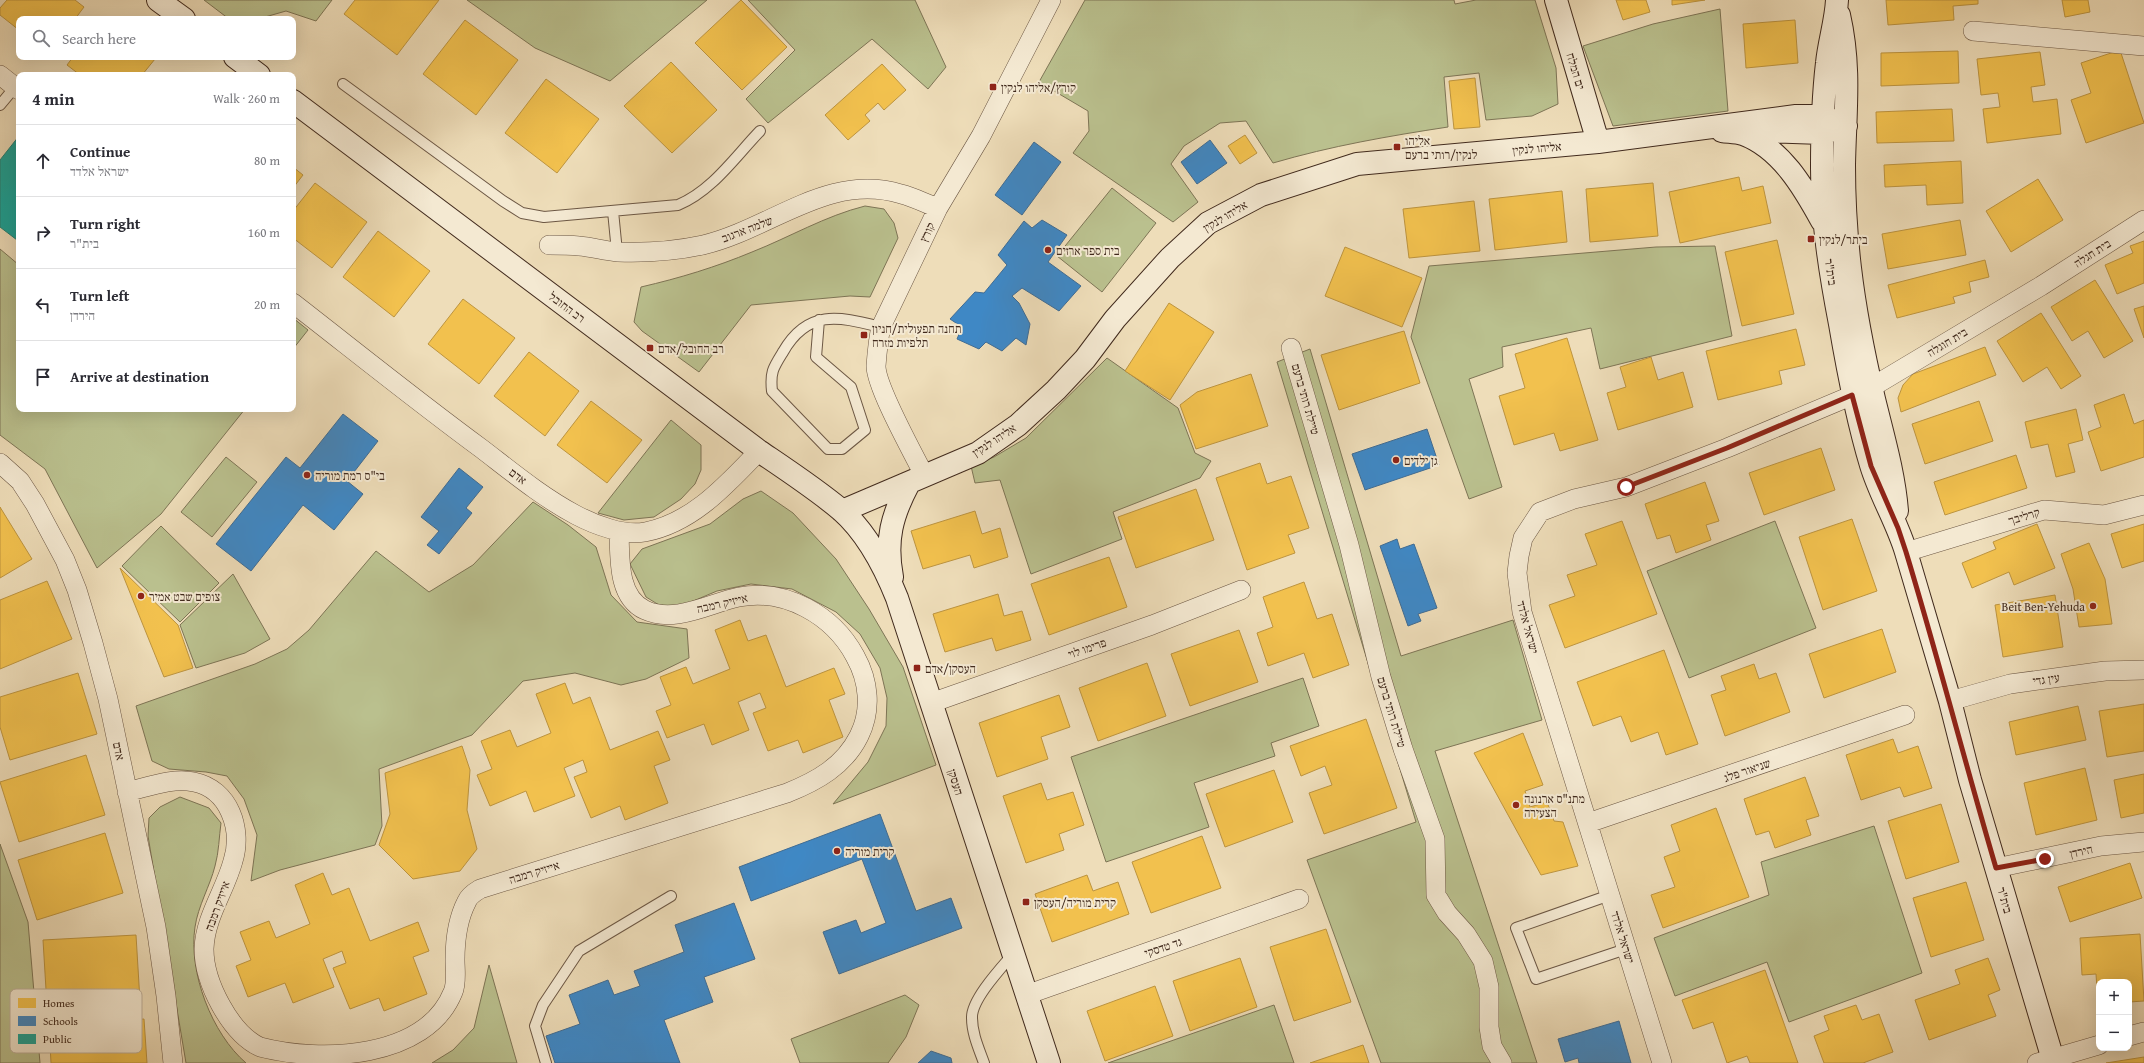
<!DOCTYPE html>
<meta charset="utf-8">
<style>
:root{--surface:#fff;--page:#f7f7f7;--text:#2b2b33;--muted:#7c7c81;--line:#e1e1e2}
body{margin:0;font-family:"Gentium Book Plus","Frank Ruhl Libre",serif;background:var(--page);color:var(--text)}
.controls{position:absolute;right:12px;bottom:12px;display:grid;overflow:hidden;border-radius:8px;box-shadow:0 4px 16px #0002}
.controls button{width:36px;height:36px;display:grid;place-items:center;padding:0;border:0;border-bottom:1px solid var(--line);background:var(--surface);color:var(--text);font:20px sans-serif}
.stop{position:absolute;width:12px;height:12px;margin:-9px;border:3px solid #8f2418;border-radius:50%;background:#fff}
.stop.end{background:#8f2418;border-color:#fff;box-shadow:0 1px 4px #0008}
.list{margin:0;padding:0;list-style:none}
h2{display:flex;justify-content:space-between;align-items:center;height:52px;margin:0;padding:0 16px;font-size:17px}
h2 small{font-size:13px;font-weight:400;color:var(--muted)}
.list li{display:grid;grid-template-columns:26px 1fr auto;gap:12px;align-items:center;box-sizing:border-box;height:72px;padding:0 16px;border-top:1px solid var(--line)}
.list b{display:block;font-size:15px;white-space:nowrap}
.list p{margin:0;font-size:13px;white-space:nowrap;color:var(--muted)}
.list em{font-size:13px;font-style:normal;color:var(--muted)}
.icon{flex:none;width:22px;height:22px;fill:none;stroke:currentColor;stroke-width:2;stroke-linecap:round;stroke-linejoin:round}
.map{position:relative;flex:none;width:2144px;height:1063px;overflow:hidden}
.search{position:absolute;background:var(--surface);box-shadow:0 4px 16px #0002;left:16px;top:16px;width:280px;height:44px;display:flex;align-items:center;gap:10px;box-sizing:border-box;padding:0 14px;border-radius:8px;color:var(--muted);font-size:15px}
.panel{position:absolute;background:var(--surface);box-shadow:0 4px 16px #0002;left:16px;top:72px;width:280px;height:340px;border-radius:8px}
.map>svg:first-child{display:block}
.green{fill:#bac08e;stroke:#7e7556}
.homes{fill:#f2c14e;stroke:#bd943f}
.schools{fill:#3f88c5;stroke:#406c93}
.public{fill:#17a398;stroke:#247f73}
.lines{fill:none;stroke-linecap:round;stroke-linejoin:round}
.lane-casing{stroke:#6c5744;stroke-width:12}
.street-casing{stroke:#6c5744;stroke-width:20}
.secondary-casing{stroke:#412a1d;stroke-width:24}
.lane{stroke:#f4e9d2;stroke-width:10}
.street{stroke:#f4e9d2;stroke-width:19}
.secondary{stroke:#f4e9d2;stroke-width:22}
.route{stroke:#8f2418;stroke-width:5}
.poi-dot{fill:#8f2418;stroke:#f4e9d2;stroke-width:1.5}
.labels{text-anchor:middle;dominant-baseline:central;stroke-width:4;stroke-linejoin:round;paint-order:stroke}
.street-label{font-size:12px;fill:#412a1d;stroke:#f4e9d2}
.poi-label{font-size:12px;fill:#412a1d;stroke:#f4e9d2;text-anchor:start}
.key{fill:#f4e9d2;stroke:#beb09c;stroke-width:1}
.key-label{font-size:11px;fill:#412a1d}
</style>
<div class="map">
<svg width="2144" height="1063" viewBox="0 0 2144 1063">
<rect width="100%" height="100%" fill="#eeddb9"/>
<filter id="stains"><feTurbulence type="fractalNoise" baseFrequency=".005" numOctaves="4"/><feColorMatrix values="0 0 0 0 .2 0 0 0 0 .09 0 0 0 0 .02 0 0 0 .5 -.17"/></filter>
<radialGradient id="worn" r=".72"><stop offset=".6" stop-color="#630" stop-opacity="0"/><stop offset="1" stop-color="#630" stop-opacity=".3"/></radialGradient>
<!-- green -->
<path class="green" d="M204,0H332L316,21L286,11L265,17L263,19H229Z
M467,0H707L610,81L535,48Z
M748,0H915L946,67L928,89L872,39L768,123L746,99L795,50Z
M1085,0H1454L1455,4L1476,0H1535L1556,68L1558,104L1532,116L1486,120L1479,73L1444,77L1448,127C1389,136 1331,146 1273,163L1246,121L1220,123L1184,146L1171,164L1198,202L1173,222L1073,153L1089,131L1088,111L1039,82Z
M1720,9L1728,111L1613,126L1583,46L1653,24Z
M1112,188L1156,223L1102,292L1057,256Z
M865,206L884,209L894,223L898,238L870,297L850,296L751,305L699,372L642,331L634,322L641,287C680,278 716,267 752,252C790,237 825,216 865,206Z
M1715,246L1732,336L1600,369L1591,328L1502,347L1503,367L1469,379L1502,487L1469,499L1411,337L1429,266L1656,247Z
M0,249L19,265V409H245L161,514L97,568L45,469L0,435Z
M293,318L308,330L293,349Z
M1310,349L1401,656L1513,620L1542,720L1435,751L1537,1063H1381L1307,860L1416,822L1277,362Z
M1107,358L1178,408L1195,453L1211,461L1200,478L1113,512L1122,539L1031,574L1000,480L975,483L971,466L994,457L1026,438Z
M671,420L701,445V470L695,484L681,499L654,517L624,520L598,513Z
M226,457L257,482L212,537L181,512Z
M761,491L793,513L836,559L869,609L903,667L936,765L833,804L868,762L886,726L887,698L880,668L860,634L836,612L792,589L751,584L717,591L679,607L659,605L646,597L630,564L642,549L710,524L743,499Z
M533,502L568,525L596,547L611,595L637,622L687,629L689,658L646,679L621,685L575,673L523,681L472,735L379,769L382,826L375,845L280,870L251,881L257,835L244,799L227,776L206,772L169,769L152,761L136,706L255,664L287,649L309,630L376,551L429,592L473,565Z
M1775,521L1816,628L1689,678L1647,571Z
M161,526L219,583L180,622L122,566Z
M233,574L270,639L245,653L196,668L180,625Z
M1303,678L1319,726L1271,743L1275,756L1194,783L1209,827L1106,862L1071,757Z
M180,797L209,808L221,823C219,837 219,852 215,866C210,886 198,906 195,927C188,972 212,1034 246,1063H186L148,836L149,818L160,807Z
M1874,826L1922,973L1789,1022L1767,962L1675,996L1654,938L1769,895L1761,862Z
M0,844L28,922L40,1063H0Z
M489,965L517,1063H432L453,1050L474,1028Z
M905,995L919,1005L906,1037L888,1063H800L791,1039Z
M1274,1005L1294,1063H1108Z"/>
<!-- homes -->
<path class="homes" d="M7,0H75L84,7L75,19H19V30L0,15V8Z
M355,0H439L397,55L344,14Z
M741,0L787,47L742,90L695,43Z
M1616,0H1646L1650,12L1623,20Z
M1672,0H1705L1672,5Z
M1886,0H1978V4L1953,6L1954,20L1888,25Z
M2062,0H2088L2090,12L2065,17Z
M465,20L518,60L476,115L423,74Z
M1795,20L1798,63L1746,68L1743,24Z
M2120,50L2144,123L2086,143L2071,100L2091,93L2081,63Z
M1958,51L1959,83L1881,86V53Z
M2040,52L2045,85L2031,87L2033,102L2057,99L2061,134L1987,143L1983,109L2000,107L1998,93L1981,95L1977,59Z
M73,57H152L155,59L142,75H80L67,65Z
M671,62L717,110L672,153L624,106Z
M882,64L906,90L884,110L878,103L865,115L870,121L848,140L825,115Z
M1475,78L1480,127L1454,129L1449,81Z
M546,79L599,119L557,173L505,133Z
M1952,109L1954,141L1877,143L1876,112Z
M1245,135L1257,153L1240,164L1228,146Z
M1961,161L1963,203L1927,205L1926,185L1885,187L1884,165Z
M293,167L303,175L293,188Z
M1739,177L1742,191L1763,186L1771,223L1680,243L1669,192Z
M2038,179L2063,220L2011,252L1986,211Z
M315,183L367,222L332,268L293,238V211Z
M1653,183L1658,236L1590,242L1586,189Z
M1562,191L1567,242L1495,250L1489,199Z
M1474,201L1480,251L1409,258L1403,209Z
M1960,220L1966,255L1888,269L1882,234Z
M378,231L430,271L394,317L343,277Z
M1777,240L1794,314L1742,326L1725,252Z
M2144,241V283L2117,294L2105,265L2133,253L2130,246Z
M1345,247L1422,278L1402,327L1325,296Z
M1985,260L1989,277L1969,282L1971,292L1953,297L1955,303L1897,318L1888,285Z
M2095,280L2133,341L2104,358L2088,331L2072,341L2051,307Z
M463,299L515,338L479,384L428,344Z
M1169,303L1214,332L1170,400L1125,371Z
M2144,306V338L2134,309Z
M2041,313L2081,376L2061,389L2047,367L2023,382L1997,341Z
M1796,329L1805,365L1779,371L1782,384L1718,400L1706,351Z
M1404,331L1420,383L1339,410L1321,355Z
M1567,338L1598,440L1560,451L1554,433L1514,445L1499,396L1525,388L1515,354Z
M1985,347L1996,375L1901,412L1898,398L1903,385L1913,374Z
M529,352L579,391L545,436L494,396Z
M1651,357L1658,380L1683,372L1693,407L1618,430L1607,393L1626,387L1620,367Z
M1251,374L1268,426L1196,449L1180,405L1197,392Z
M2124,394L2134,424L2144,420V457L2101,471L2088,432L2101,427L2094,405Z
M591,401L642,440L607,483L557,445Z
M1979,401L1993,441L1925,464L1912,424Z
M2076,409L2083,440L2068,444L2075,472L2056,477L2048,444L2031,448L2025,422Z
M1821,448L1835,490L1764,515L1749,473Z
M2016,455L2027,488L1945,515L1934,482Z
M1260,463L1267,484L1291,476L1309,528L1288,535L1295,553L1247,570L1216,478Z
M1705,482L1719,521L1706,525L1711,540L1676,553L1670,535L1657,539L1645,504Z
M1196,489L1214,540L1136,568L1118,517Z
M0,507L32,559L0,578Z
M975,511L982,534L1000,528L1008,557L974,568L970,555L923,569L911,531Z
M1852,519L1877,591L1823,610L1799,537Z
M1622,521L1657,614L1565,648L1549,605L1575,596L1567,575L1597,565L1585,534Z
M2037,524L2055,568L2014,585L2009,572L1972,588L1962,563L1996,549L1993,542Z
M2144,524V561L2122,568L2111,534Z
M2089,543L2105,579L2112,624L2079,627L2073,589L2061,554Z
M1109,557L1127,607L1049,635L1031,584Z
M120,568L178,625L193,668L164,677Z
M47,581L72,639L0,669V600Z
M1304,582L1317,619L1332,614L1349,665L1313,678L1304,653L1268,666L1257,633L1273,627L1263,597Z
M998,594L1004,616L1022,611L1031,640L996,651L992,638L945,652L933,614Z
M2055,595L2063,647L2003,657L1995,605Z
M740,620L748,641L766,635L786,687L834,668L845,694L829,700L843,737L803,753L798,740L768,751L753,713L766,708L760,693L738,702L749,730L712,745L704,724L667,738L656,711L671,705L660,677L686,667L693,684L730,669L715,630Z
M1882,629L1896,672L1824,698L1809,654Z
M1239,630L1258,682L1190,706L1171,654Z
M1664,650L1698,744L1666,755L1658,732L1631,742L1621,716L1593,726L1577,682Z
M1147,663L1166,716L1098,741L1079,688Z
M1754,664L1759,679L1776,673L1790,712L1725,736L1711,695L1726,690L1721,676Z
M78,673L97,734L10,760L0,727V697Z
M565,683L573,704L590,697L610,750L658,731L670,760L654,766L668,803L625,820L620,806L591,818L574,777L587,772L583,760L564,768L575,796L534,812L526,791L490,806L477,775L492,769L481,741L510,730L517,747L551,733L536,694Z
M1059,695L1070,727L1041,737L1048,759L997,777L979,723Z
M2144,704V751L2107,757L2099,711Z
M2078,706L2086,740L2016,755L2009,722Z
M1366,719L1397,808L1324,834L1309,793L1332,785L1325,766L1301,776L1290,746Z
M1523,733L1543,785L1525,791L1530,807L1547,802L1554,821L1563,822L1578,866L1541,875L1474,753Z
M1893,739L1898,753L1918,746L1932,788L1904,797L1900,787L1861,800L1846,755Z
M462,746L470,770L467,810L477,849L460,871L413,879L379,845L390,814L385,773Z
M86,755L105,815L19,842L0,782Z
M2085,768L2097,820L2036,835L2024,783Z
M1274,770L1293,822L1225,847L1206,794Z
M2144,774V813L2121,818L2114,780Z
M1805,777L1819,816L1806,820L1811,835L1775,848L1769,831L1756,835L1744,799Z
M1041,783L1047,800L1073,792L1084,825L1059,834L1064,850L1026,863L1003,796Z
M1941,804L1959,862L1906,879L1888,821Z
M1716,808L1749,897L1663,928L1651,895L1675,887L1664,857L1680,851L1671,825Z
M105,833L123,893L37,920L18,860Z
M1202,836L1221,888L1151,913L1132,862Z
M2130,863L2142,898L2070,922L2058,887Z
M323,873L332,895L349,888L370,941L418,922L429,951L413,957L427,994L384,1011L379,998L350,1009L333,968L346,963L342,951L323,959L334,987L293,1003L285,983L248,997L236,966L251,960L240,932L269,921L276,938L310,924L295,885Z
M1087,875L1093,891L1118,882L1129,914L1052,942L1035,894Z
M1966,882L1984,940L1931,957L1913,898Z
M1326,929L1351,1002L1294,1021L1270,947Z
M2140,934L2144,1001L2129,1002V982H2099L2098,1004L2096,974L2082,975L2080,938Z
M136,935L140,1001L47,1006L43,940Z
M1240,958L1257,1007L1190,1031L1173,981Z
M1988,958L2000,990L1988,995L1996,1016L1929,1040L1915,1000L1960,984L1955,970Z
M1765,970L1798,1063H1750L1747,1056L1727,1063L1713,1022L1693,1029L1682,1000Z
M1155,986L1173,1036L1105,1061L1087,1011Z
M1856,1005L1862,1020L1879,1014L1893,1052L1863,1063H1824L1814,1036L1829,1030L1824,1016Z
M144,1019L147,1063H51L49,1025Z
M1363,1045L1369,1063H1310Z
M2144,1057V1063H2106Z"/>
<!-- schools -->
<path class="schools" d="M1210,140L1227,163L1197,184L1181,162Z
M1034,142L1061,162L1022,215L995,195Z
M1042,220L1067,235L1048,262L1081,286L1059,311L1022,288L1012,296L1019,303L1030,324L1026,345L1016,338L1002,351L986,342L979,349L957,339L962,327L950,319L975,292L984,293L1007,265L998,255L1024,221L1032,228Z
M343,414L378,441L347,481L363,494L334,530L303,505L251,571L216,544L286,457L300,468Z
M1427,429L1439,465L1365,490L1352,454Z
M459,468L483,487L466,508L472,513L439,554L427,545L439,531L421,517Z
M1397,539L1400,549L1414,544L1437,608L1418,614L1421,621L1408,626L1380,546Z
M880,814L916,911L951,898L962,928L839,974L823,932L856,920L861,933L886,923L862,859L751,901L739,867Z
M734,903L755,959L704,977L713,1002L664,1020L680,1063H555L546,1036L580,1024L569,995L608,980L614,995L640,986L634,971L684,952L675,925Z
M1619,1021L1631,1063H1579L1578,1058L1565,1062L1558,1039Z
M931,1051L951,1058L952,1063H918Z"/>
<!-- public -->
<path class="public" d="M19,136V237L17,240L0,227V160Z"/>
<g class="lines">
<!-- lane casing -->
<g class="lane-casing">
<path id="lane" d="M343,84L503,201L522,213L544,217L678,205C712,191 735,157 760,131
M0,105L15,87
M613,211L617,252
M819,320L816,357L851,387L865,430L842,449H828L772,391C770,372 773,368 783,352C808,308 840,317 881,327
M1610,895L1516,928L1536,979L1626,949
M546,1063L535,1026L543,1005L579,951L671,896
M984,1063C979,1049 972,1034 972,1018C971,1000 1001,968 1013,954"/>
</g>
<!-- street casing -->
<g class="street-casing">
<path id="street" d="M1973,31L2144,46
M0,75L19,90
M549,245C559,245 569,245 579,246C592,247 605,251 618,252C647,253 675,251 703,245C771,229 828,172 901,194C914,197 926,204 938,208
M293,303C356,352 418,402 482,449C512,472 542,497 576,515C595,525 624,536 645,532C693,523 727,484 759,451
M1291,348L1349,545L1381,677L1403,749L1435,839L1436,895L1447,913L1466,934L1483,961L1489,987V1027L1492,1046L1502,1063
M0,463L20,481L35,504L65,560L77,590L93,643L108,699L156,927L166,996L173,1063
M924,475C913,453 876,387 876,366C877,353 878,340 881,327L938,208L981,136L1051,0
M1906,552L2044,510L2104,515L2144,505
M1950,701L2010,684L2105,671L2144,670
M931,703L1152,625L1241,590
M127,792C148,787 173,777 194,782C229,789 243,829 233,861C225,891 205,917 204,949C204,982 230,1033 260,1047C321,1063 426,1059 453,992C457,983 455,970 455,960C455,941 458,918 467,901C469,896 475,892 480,889L787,793C817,781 844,766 859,736C872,710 869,681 855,656C833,615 785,588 739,597C710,603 675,624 645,610C617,597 620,557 619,531
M1588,823L1905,715
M1996,868L2101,846L2144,842
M1026,995L1299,899
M2129,1036L2144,1032
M1662,1063L1522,612L1517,573L1519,556L1523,538L1540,512L1574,499L1626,487L1727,448L1872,387L2041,286L2144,220
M2037,1063L2099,1045"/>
</g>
<!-- secondary casing -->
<g class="secondary-casing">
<path id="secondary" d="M158,0L184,19
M1556,0L1598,142
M1837,0C1836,21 1829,42 1827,63C1823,97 1822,133 1822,168C1822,221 1830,272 1840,324C1848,371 1857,419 1871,465C1880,495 1897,522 1906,552L1950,701L1970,780L2054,1063
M1839,15C1851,68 1845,112 1844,165C1844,200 1846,234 1850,268C1855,311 1864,356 1874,399C1883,436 1894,473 1897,511
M235,57L259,75
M293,101L759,451C787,470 816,489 841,510C866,532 885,568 897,598L1049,1063
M1722,131C1729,132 1737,132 1743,134C1781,148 1804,188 1822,221
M1762,131L1822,133L1837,129
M842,511L978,453L1018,425L1056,390L1085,359L1115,319L1170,258L1208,223L1261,195L1357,164L1598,142L1796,116H1823L1846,126
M892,577C885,540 892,515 909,483"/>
</g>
<!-- lane -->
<use href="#lane" class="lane"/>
<!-- street -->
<use href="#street" class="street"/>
<!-- secondary -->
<use href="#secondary" class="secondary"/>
</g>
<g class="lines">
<!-- route -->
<path class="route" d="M1626,487L1727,448L1852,395L1871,466L1898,528L1906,552C1938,657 1965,763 1996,868L2045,859"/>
</g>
<!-- markers -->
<g class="poi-dot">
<rect x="989" y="83" width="8" height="8" rx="2"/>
<rect x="1393" y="143" width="8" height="8" rx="2"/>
<rect x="1807" y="235" width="8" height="8" rx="2"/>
<circle cx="1048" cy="250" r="4"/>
<rect x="860" y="331" width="8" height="8" rx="2"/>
<rect x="646" y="344" width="8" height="8" rx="2"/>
<circle cx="1396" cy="460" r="4"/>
<circle cx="307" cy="475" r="4"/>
<circle cx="141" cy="596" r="4"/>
<circle cx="2093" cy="606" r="4"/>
<rect x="913" y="664" width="8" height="8" rx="2"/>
<circle cx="1516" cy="805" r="4"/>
<circle cx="837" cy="851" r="4"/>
<rect x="1022" y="898" width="8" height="8" rx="2"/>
</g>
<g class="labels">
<!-- street labels -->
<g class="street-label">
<text transform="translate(1576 71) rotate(73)">ים המלח</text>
<text transform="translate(1537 148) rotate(-5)">אליהו לנקין</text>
<text transform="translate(1225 216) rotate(-31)">אליהו לנקין</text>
<text transform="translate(747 229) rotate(-21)">שלמה ארגוב</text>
<text transform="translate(927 232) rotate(-65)">קורץ</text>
<text transform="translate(2092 253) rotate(-33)">בית חגלה</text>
<text transform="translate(1831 272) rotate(81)">בית"ר</text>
<text transform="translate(567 307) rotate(37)">רב החובל</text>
<text transform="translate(1947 342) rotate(-31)">בית חוגלה</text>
<text transform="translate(1306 399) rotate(74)">טיילת רותי ברעם</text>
<text transform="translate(994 440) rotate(-33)">אליהו לנקין</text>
<text transform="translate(518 476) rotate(37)">אדם</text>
<text transform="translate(2024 516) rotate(-17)">קרליבך</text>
<text transform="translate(722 603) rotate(-13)">אייזיק רמבה</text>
<text transform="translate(1528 627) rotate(75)">ישראל אלדד</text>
<text transform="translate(1087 648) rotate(-19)">פרימו לוי</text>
<text transform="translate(2046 679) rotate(-8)">עין גדי</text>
<text transform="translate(1392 712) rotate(73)">טיילת רותי ברעם</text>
<text transform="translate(119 751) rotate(78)">אדם</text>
<text transform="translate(1747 770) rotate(-19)">שניאור פלג</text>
<text transform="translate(956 782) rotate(73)">העסקן</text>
<text transform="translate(2081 851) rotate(-13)">הירדן</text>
<text transform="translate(534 872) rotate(-17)">אייזיק רמבה</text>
<text transform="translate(2005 900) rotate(74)">בית"ר</text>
<text transform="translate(217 906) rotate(-70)">אייזיק רמבה</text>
<text transform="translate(1623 937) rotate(73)">ישראל אלדד</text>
<text transform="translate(1163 947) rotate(-19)">גד טדסקי</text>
</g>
<!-- poi labels -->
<g class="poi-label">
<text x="1001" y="87">קורץ/אליהו לנקין</text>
<text x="1405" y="140">אליהו<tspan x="1405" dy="14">לנקין/רותי ברעם</tspan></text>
<text x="1819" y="239">ביתר/לנקין</text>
<text x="1056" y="250">בית ספר ארזים</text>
<text x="872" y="328">תחנה תפעולית/חניון<tspan x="872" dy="14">תלפיות מזרח</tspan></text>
<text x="658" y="348">רב החובל/אדם</text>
<text x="1404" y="460">גן ילדים</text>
<text x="315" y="475">בי"ס רמת מוריה</text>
<text x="149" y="596">צופים שבט אמיר</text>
<text x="2085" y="606" text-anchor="end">Beit Ben-Yehuda</text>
<text x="925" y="668">העסקן/אדם</text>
<text x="1524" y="798">מתנ"ס ארנונה<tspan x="1524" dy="14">הצעירה</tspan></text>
<text x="845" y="851">קרית מוריה</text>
<text x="1034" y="902">קרית מוריה/העסקן</text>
</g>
</g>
<!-- legend -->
<rect x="10" y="989" width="132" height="64" rx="6" class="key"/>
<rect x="18" y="998" width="18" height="10" fill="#f2c14e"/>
<rect x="18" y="1016" width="18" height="10" fill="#3f88c5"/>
<rect x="18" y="1034" width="18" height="10" fill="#17a398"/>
<g class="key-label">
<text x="43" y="1007">Homes</text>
<text x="43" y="1025">Schools</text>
<text x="43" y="1043">Public</text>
</g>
<rect width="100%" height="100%" filter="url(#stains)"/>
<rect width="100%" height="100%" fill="url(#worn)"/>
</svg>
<div class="controls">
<button>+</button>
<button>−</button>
</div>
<div class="stop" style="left:1626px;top:487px"></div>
<div class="stop end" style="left:2045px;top:859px"></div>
<div class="search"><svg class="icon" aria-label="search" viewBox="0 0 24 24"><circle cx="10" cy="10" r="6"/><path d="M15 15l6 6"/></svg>Search here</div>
<section class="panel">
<h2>4 min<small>Walk · 260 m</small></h2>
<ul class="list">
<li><svg class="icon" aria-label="ahead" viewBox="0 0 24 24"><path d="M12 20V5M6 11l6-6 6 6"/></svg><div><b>Continue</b><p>ישראל אלדד</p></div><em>80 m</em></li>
<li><svg class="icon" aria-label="right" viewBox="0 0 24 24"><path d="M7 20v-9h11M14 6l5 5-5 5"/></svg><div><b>Turn right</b><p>בית&quot;ר</p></div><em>160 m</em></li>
<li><svg class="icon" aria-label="left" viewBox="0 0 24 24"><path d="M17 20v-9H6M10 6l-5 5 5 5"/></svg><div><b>Turn left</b><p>הירדן</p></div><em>20 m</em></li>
<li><svg class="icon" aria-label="arrive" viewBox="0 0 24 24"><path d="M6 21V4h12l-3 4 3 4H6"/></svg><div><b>Arrive at destination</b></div></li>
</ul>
</section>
</div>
